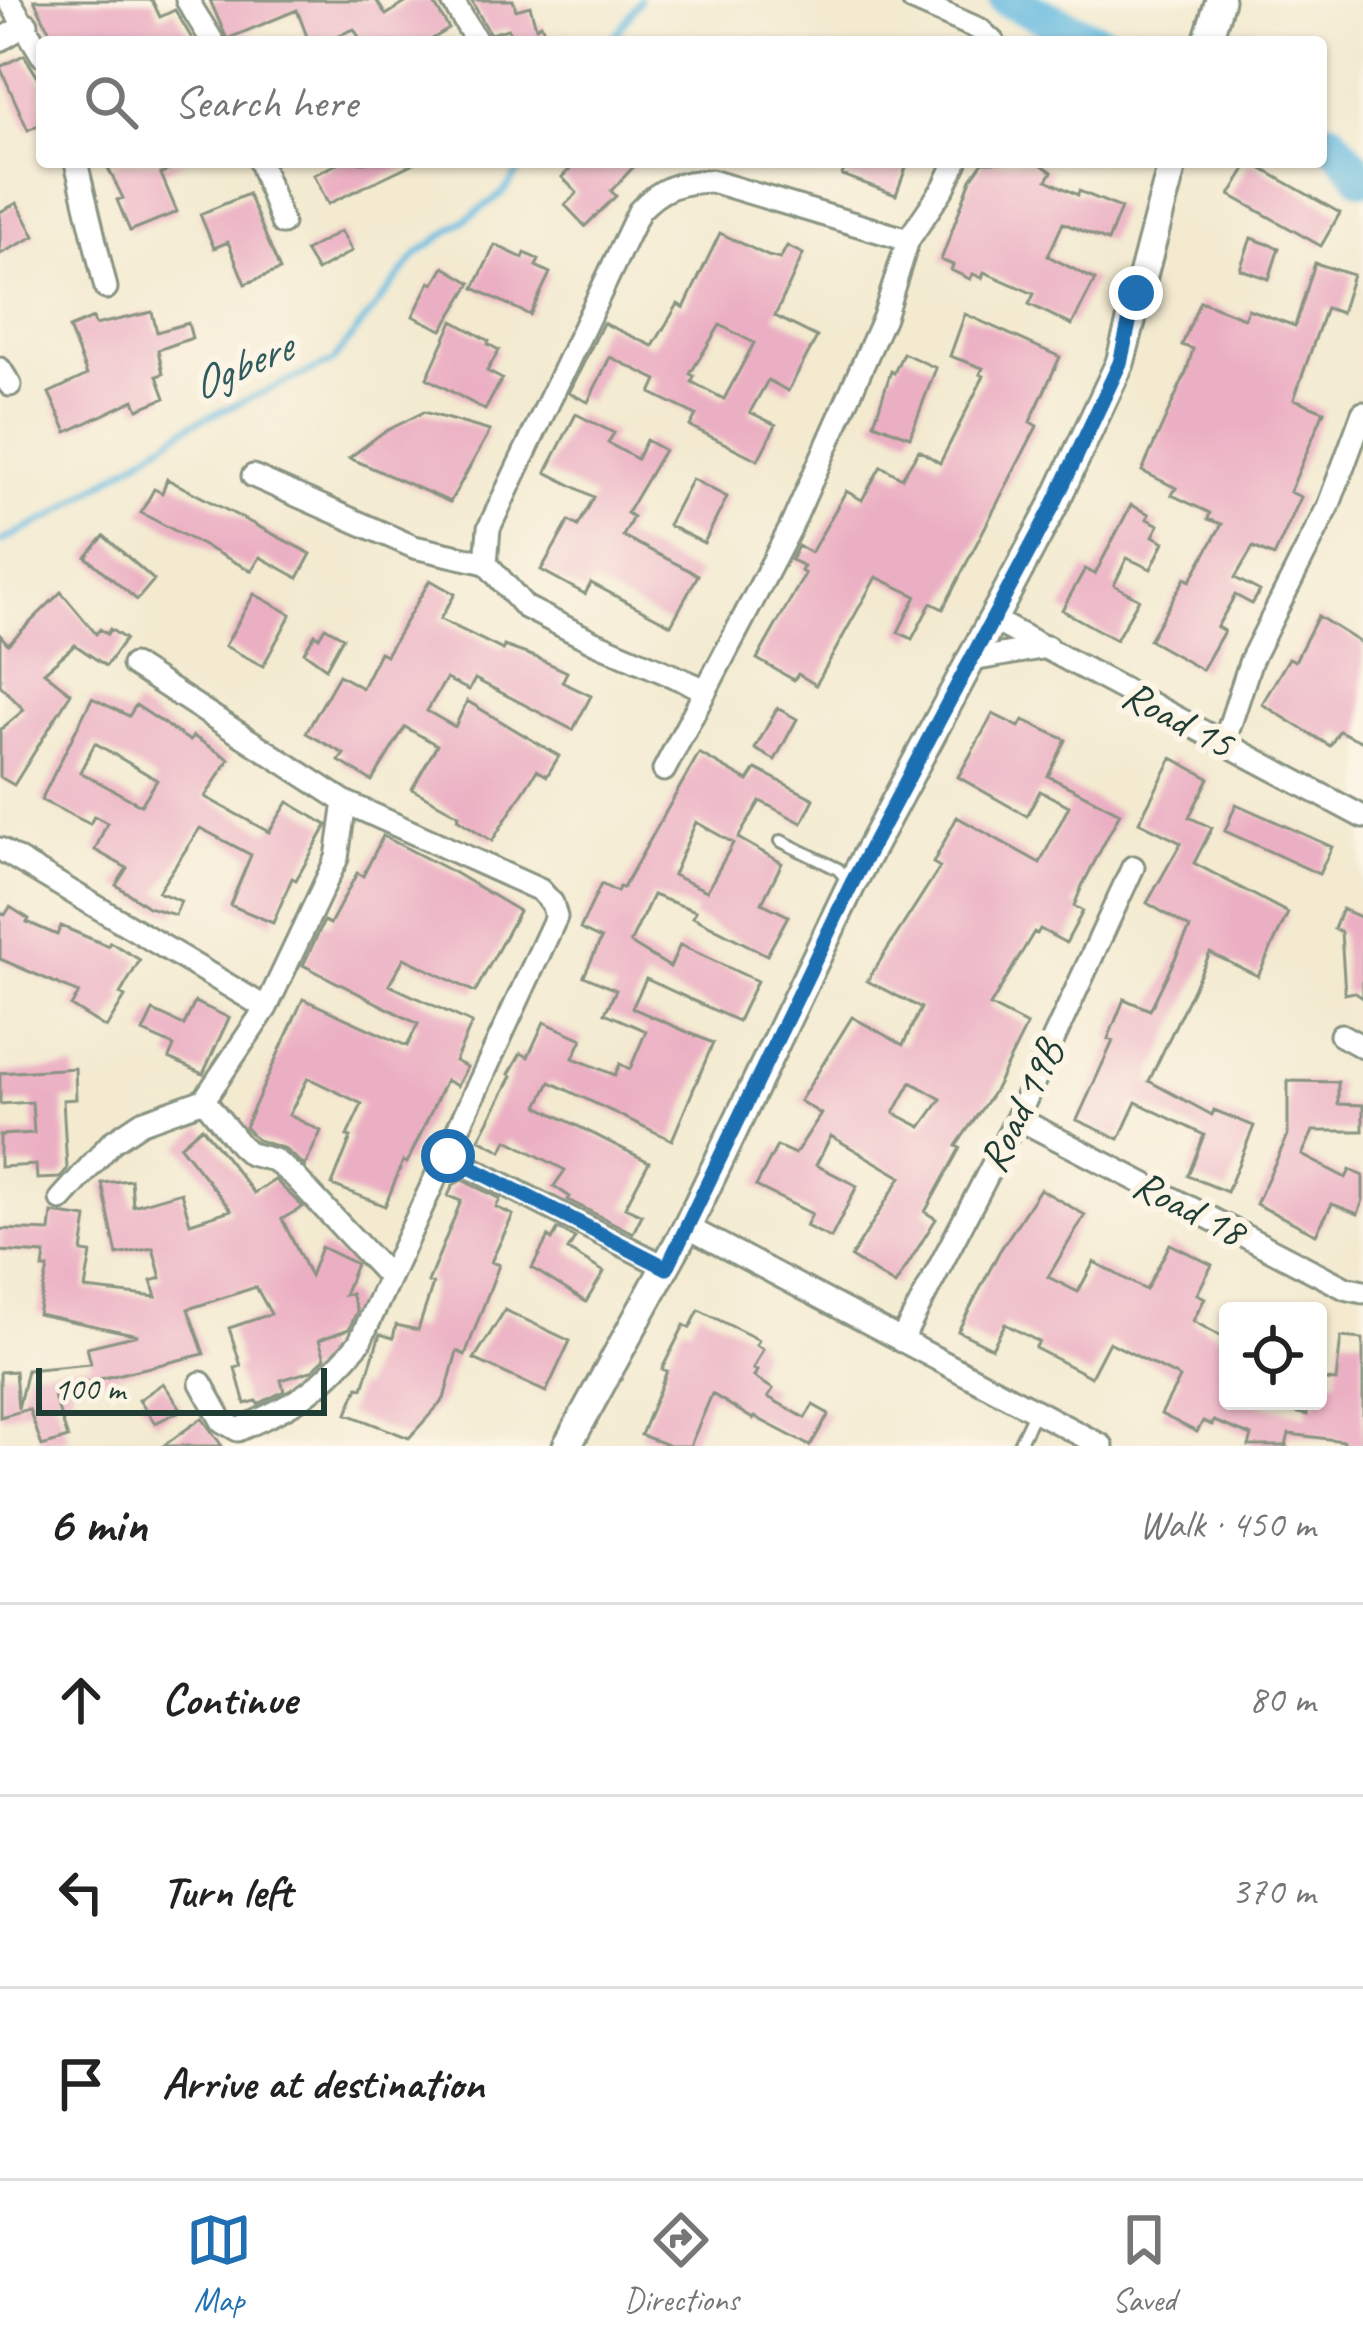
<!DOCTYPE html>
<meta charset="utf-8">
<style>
:root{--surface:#fff;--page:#f2f2f2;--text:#222;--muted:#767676;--line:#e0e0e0;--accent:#1f6fb2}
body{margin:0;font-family:Caveat,sans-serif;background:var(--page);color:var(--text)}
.controls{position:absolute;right:36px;bottom:36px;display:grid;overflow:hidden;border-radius:12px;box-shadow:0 3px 9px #0004}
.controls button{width:108px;height:108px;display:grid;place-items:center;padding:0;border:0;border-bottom:3px solid var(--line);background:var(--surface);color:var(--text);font:60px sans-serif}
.scale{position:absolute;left:36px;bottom:30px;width:291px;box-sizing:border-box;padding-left:12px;border:6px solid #1f3d34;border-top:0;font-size:33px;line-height:42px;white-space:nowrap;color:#1f3d34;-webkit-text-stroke:9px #fcf5e5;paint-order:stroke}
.stop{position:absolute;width:36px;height:36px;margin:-27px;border:9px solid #1f6fb2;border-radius:50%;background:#fff}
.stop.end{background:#1f6fb2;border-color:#fff;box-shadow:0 3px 12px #0008}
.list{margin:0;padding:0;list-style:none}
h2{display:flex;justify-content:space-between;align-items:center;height:156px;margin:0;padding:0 48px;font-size:51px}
h2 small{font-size:39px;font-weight:400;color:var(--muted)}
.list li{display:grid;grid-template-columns:78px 1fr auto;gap:36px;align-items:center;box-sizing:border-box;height:192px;padding:0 48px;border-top:3px solid var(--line)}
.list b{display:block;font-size:45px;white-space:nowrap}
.list em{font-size:39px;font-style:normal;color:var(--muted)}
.icon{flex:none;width:66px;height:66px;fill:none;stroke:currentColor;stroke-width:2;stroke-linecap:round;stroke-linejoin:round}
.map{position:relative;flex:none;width:1363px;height:1446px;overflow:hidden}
.search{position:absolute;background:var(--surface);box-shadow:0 3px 9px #0004;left:36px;right:36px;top:36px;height:132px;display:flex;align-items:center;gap:30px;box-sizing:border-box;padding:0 42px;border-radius:12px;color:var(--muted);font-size:45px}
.sheet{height:732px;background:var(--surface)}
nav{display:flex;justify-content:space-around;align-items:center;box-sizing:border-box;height:168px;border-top:3px solid var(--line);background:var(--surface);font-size:33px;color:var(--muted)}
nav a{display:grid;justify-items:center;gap:6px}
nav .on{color:var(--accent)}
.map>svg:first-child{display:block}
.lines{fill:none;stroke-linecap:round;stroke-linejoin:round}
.stream{stroke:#63bae0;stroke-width:6}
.river{stroke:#63bae0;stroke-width:36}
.building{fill:#ebafc3;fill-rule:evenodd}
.service-casing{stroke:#899482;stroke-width:16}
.minor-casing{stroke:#899482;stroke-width:27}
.tertiary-casing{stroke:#899482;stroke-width:33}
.service{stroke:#fff;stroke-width:10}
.minor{stroke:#fff;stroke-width:21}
.tertiary{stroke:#fff;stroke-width:27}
.route{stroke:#1f6fb2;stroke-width:15}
.labels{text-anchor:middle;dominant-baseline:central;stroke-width:12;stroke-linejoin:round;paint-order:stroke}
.street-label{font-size:42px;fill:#1f3d34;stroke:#fcf5e5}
.water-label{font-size:45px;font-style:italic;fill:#305c5f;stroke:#fcf5e5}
</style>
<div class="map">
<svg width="1363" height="1446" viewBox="0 0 1363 1446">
<rect width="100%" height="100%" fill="#fcf5e5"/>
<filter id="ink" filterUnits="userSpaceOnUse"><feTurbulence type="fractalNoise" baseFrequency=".00833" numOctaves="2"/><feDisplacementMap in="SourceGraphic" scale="24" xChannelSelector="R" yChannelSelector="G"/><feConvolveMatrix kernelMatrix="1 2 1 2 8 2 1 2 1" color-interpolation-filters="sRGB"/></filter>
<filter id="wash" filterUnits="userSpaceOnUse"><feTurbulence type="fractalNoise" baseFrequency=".004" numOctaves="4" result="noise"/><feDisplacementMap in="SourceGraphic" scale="48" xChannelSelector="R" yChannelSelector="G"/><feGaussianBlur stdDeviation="2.7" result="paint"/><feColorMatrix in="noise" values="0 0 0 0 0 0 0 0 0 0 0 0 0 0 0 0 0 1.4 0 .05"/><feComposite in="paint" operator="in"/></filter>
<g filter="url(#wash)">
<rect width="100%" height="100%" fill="#f3ead0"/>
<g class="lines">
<!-- stream -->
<path class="stream" d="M611,42L640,0
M0,542L53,516L192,424L332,362L418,253L502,194L526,162"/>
<!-- river -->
<path class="river" d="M1007,0L1101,42
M1321,138L1331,139L1363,177"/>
</g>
<g id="blocks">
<!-- building -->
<path class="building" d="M34,0H152L160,17L175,10L194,42H55Z
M210,0H376L386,15L410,0H432L449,29L427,42H362L354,29L322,42H309L297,10L227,39Z
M471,0H513L516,10L530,6L536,27L541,24L549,42H501L512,37L508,29L490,34Z
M24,55L42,84V123L28,130L0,67Z
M120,162H185L161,174L177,212L130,231L117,200L123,198L108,168Z
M341,162H416L328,204L314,175Z
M577,162H638L611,191L616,196L585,226L565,205L577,193L562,177Z
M847,162H908L896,195L842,175Z
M983,162H1038L1052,172L1047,180L1078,195L1079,191L1121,208L1108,241L1063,223L1048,256L1095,280L1072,325L1029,304L1034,294L984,272L982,278L973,274L970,279L951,270L953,265L941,260L971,179Z
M1250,162L1340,213L1321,246L1230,195Z
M248,194L280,270L245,284L228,242L214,248L200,214Z
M17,203L35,236L0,254V212Z
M341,231L352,251L317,271L305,251Z
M720,233L768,256L780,259L787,246L803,254L775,316L817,337L788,391L768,380L750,412L776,425L758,460L690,426L696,415L651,393L657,380L610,357L588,402L569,393L603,323L653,346L678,304L684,308ZM720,325L754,343L724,399L692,382L694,376L690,374Z
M1251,238L1279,248L1269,279L1240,269Z
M495,245L523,258L525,253L539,260L536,266L550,273L530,315L474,288Z
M1315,263L1353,275L1341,313L1326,308L1294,399L1324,411L1290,492L1301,497L1274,556L1253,547L1235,578L1260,591L1252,604L1235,595L1217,627L1224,631L1202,670L1149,640L1185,578L1190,581L1222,524L1208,519L1210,513L1172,495L1176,488L1142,471L1187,370L1193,349L1182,345L1200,301L1244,318L1248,309L1295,326Z
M444,267L471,283L442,330L413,316L430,282L434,284Z
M152,312L157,332L188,323L192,338L158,350L163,374L157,376L165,398L138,409L134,400L67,432L49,393L87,375L69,328L93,318L95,325Z
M965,314L1060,357L1030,422L1037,426L943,609L931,603L912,639L898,632L916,596L876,577L816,685L798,674L794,680L757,659L805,574L801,571L804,566L791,560L798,546L811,553L846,491L862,500L881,466L902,478L919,450L940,463L984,376L980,374L983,368L950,356Z
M453,321L489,341L488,344L499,350L487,371L502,379L485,410L427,378Z
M903,353L936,368L910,437L874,423L891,371L894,373Z
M424,412L490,431L450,502L349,458L382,433Z
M576,414L614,433L608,443L637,459L646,440L664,450L627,513L633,517L623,536L698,575L671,625L591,583L585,594L541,570L569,521L578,526L594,497L546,472Z
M167,479L311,554L298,578L260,557L252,571L141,513L154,489L162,493Z
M692,479L727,497L704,543L668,525Z
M1131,505L1149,514L1147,519L1159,525L1153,536L1164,542L1151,569L1127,558L1114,585L1139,599L1116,640L1062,610L1085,569L1095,574Z
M104,536L154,580L137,600L86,557Z
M430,580L455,594L440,619L503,650L504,646L535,657L567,672L562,682L591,696L573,730L475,679L469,690L446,679L427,711L455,727L467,701L559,756L547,776L537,770L492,841L457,819L459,815L412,789L437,745L405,727L372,781L339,761L344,754L306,733L339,675L362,688L380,652L386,655Z
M61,592L96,634L100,629L107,634L110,629L125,639L106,666L75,645L44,672L71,693L14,785L0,777V730L24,710L0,685V635L8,644Z
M254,594L291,614L263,666L225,646Z
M1318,616L1363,644V742L1339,731L1330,746L1262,704L1289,658L1295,661Z
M325,627L343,637L326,668L304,652L315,634L319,637Z
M92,698L129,716L136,705L190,741L193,736L229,759L205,797L269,832L288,802L327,825L296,880L292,878L273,923L230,905L251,855L200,828L158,892L181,901L175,915L148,907L116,885L127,868L95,850L107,823L94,816L90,824L41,800ZM95,743L157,780L141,805L80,772Z
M777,708L797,719L775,760L755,749Z
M993,714L1019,727L1023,720L1066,740L1048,776L1120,813L1082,886L1074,906L1083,911L1066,943L1040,929L1037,934L1034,932L990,1006L1027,1025L994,1091L956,1146L960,1148L925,1212L936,1219L895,1285L851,1257L901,1177L831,1136L816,1165L857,1186L831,1238L806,1226L812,1214L756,1186L777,1146L795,1154L821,1114L800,1101L852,1017L903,1045L921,1008L867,981L940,867L933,863L957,817L1040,863L1069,806L1040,791L1027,816L958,777ZM911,1082L941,1099L921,1127L894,1113Z
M699,753L748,781L756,769L814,799L802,823L760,801L738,838L782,863L762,903L788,916L767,955L693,917L696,911L653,895L630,943L670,967L680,945L757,981L738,1021L646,979L632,1008L713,1043L672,1140L550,1082L538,1106L649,1162L625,1207L642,1215L633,1233L568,1200L570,1197L554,1186L565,1170L507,1140L502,1151L479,1139L512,1076L509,1074L521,1053L528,1057L544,1022L582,1039L573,1058L615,1075L620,1064L630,1069L646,1031L605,1013L616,990L584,976L601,939L580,929L601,884L617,892L619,887L623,888ZM696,822L733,843L707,891L673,875Z
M1172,758L1209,778L1189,817L1212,828L1194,863L1288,913L1258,976L1210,953L1149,1081L1212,1115L1214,1110L1254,1126L1227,1192L1188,1176L1204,1135L1136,1102L1119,1139L1077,1120L1113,1041L1108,1039L1124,999L1150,1010L1190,928L1147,903L1181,843L1139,822Z
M1236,804L1332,847L1319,874L1225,831Z
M383,836L455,873L519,911L475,992L404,958L389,985L472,1023L455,1061L467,1067L457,1086L446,1080L407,1163L403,1161L385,1206L332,1185L351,1137L347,1136L362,1104L308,1078L289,1115L321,1131L305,1166L283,1148L257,1140L245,1127L303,999L407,1046L418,1024L303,965L324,921L330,924L357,873L363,876Z
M10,907L29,919L27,922L57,935L61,926L108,946L110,942L140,960L120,994L125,997L106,1028L71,1006L79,993L0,959V912L5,915Z
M1342,909L1363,918V998L1354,992L1345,994L1341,932L1334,929Z
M195,1002L229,1018L203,1074L169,1058L174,1046L143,1032L153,1011L184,1025Z
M75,1068L76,1099L63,1100L67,1169L60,1178L37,1179L36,1165L0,1167V1135L34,1133L32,1102L0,1104V1073Z
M1288,1081L1338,1082V1104L1363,1105V1131H1313L1302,1155L1346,1178L1350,1170L1363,1176V1200L1358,1214L1332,1204L1316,1234L1256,1204L1288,1135Z
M202,1127L254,1193L275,1180L303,1207L282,1219L310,1276L321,1247L356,1264L344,1295L351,1294L357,1311L349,1329L319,1340L325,1358L311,1371L281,1380L284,1391L258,1404L256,1401L245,1404L235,1368L241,1366L229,1328L271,1314L256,1287L188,1309L204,1354L71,1386L72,1395L54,1397L68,1438L42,1446L29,1409L0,1417V1372L15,1371L18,1409L27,1370L91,1364L87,1347L138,1335L38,1314L48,1268H43L45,1254L0,1251V1229L50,1231L52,1213L87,1218L82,1252L91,1253L85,1289L156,1297L151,1281L161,1278L153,1248L117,1255L102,1183L131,1180L133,1206L181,1192L190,1223L231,1210L180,1146Z
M462,1180L500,1199L496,1207L513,1215L491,1262L499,1265L465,1355L457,1351L444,1399L409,1438L347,1414L358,1387L363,1388L380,1334L393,1338L396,1325L418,1330L433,1284L428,1282L461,1201L448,1196L453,1185Z
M1040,1189L1085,1215L1048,1277L1078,1292L1094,1262L1146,1290L1170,1244L1212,1265L1197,1294L1205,1298L1193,1321L1228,1340V1401H1259L1258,1404L1307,1415L1308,1401H1318V1379L1336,1381L1341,1337L1363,1339V1446H1343L1344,1441L1289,1434L1286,1446H1249L1252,1436L1214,1421L1212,1425L1203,1421L1197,1432L1161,1414L1180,1378L1109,1342L1091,1377L1035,1348L1039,1342L1005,1324L992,1348L958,1331L999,1252Z
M558,1229L575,1238L568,1250L604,1272L586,1302L532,1268L548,1237L552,1240Z
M505,1310L570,1341L546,1392L474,1359Z
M699,1310L759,1340L756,1345L763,1349L753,1369L757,1371L754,1377L773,1389L768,1397L805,1418L813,1405L829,1414L810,1446L755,1417L753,1419L712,1394L690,1446H670L641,1435L667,1371L662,1369L684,1325L690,1328Z
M163,1383L182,1410L155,1423L139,1400Z
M202,1418L222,1446H163L188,1428Z"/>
</g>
</g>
<g filter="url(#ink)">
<use href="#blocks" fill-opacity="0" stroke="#899482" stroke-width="3"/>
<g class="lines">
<!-- service casing -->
<g class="service-casing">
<path id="service" d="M781,841L838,869L849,881
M1018,1446L1035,1411"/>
</g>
<!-- minor casing -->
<g class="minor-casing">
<path id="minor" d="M9,0L42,55
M187,0L213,42
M452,0L477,42
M913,0L979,29L993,42
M0,40L27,24
M76,162L106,288
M260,162L282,223
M0,369L10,385
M253,476L414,547L486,563L525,607L594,642L706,690
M486,563L489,528L639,211C661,187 679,182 711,181L908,240
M993,620L1363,817
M972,660L1047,647
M133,665L345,802L540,890L552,903L556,917L359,1343C316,1393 298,1403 238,1430L222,1421L201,1383
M1224,743L1251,660L1328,507L1363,413
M664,770L790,529L884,317L908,240L944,187L956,162
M0,849L266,1008
M1341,1035L1363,1047
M204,1100L240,1145L250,1154L274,1160L295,1177L389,1277
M1017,1118L1345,1288L1363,1292
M448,1156L666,1267
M61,1199L112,1142L142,1122L204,1100L266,1008L337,858L345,802
M687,1227L1102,1446
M901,1341L1017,1118L1133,867"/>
</g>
<!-- tertiary casing -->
<g class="tertiary-casing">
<path id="tertiary" d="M1207,42L1220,0
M567,1446L687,1227L852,883L1053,506L1120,363L1173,162"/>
</g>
<!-- service -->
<use href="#service" class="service"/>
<!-- minor -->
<use href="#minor" class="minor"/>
<!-- tertiary -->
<use href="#tertiary" class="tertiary"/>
</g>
</g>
<g class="lines" filter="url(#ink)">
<!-- route -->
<path class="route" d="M448,1156L667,1268L852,883L1053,506L1120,363L1136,293"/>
</g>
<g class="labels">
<!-- street labels -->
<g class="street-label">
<text transform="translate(1178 719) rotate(28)">Road 15</text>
<text transform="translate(1021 1106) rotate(-64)">Road 19B</text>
<text transform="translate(1189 1208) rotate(27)">Road 18</text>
</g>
<!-- water labels -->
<g class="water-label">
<text transform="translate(241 366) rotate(-24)">Ogbere</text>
</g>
</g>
</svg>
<div class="controls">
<button><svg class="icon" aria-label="locate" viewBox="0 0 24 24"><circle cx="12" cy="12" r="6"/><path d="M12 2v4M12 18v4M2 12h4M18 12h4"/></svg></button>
</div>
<div class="scale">100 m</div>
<div class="stop" style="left:448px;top:1156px"></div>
<div class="stop end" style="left:1136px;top:293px"></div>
<div class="search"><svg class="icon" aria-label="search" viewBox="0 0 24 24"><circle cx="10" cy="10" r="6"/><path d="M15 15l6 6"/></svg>Search here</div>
</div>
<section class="sheet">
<h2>6 min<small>Walk · 450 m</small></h2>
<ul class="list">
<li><svg class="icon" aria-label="ahead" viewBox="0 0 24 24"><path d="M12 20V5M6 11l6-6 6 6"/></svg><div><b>Continue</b></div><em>80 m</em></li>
<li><svg class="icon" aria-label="left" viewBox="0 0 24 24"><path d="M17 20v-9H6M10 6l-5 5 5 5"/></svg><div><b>Turn left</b></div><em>370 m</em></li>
<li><svg class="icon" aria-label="arrive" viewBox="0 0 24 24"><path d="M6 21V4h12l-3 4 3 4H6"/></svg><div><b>Arrive at destination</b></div></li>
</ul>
</section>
<nav>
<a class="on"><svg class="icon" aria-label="map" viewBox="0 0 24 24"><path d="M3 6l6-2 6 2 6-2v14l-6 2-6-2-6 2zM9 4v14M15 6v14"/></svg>Map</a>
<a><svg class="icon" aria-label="directions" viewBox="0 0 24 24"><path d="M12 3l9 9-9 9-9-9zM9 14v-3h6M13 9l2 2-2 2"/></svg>Directions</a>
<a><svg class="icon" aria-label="saved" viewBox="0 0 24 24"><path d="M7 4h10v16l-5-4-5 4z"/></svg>Saved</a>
</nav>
